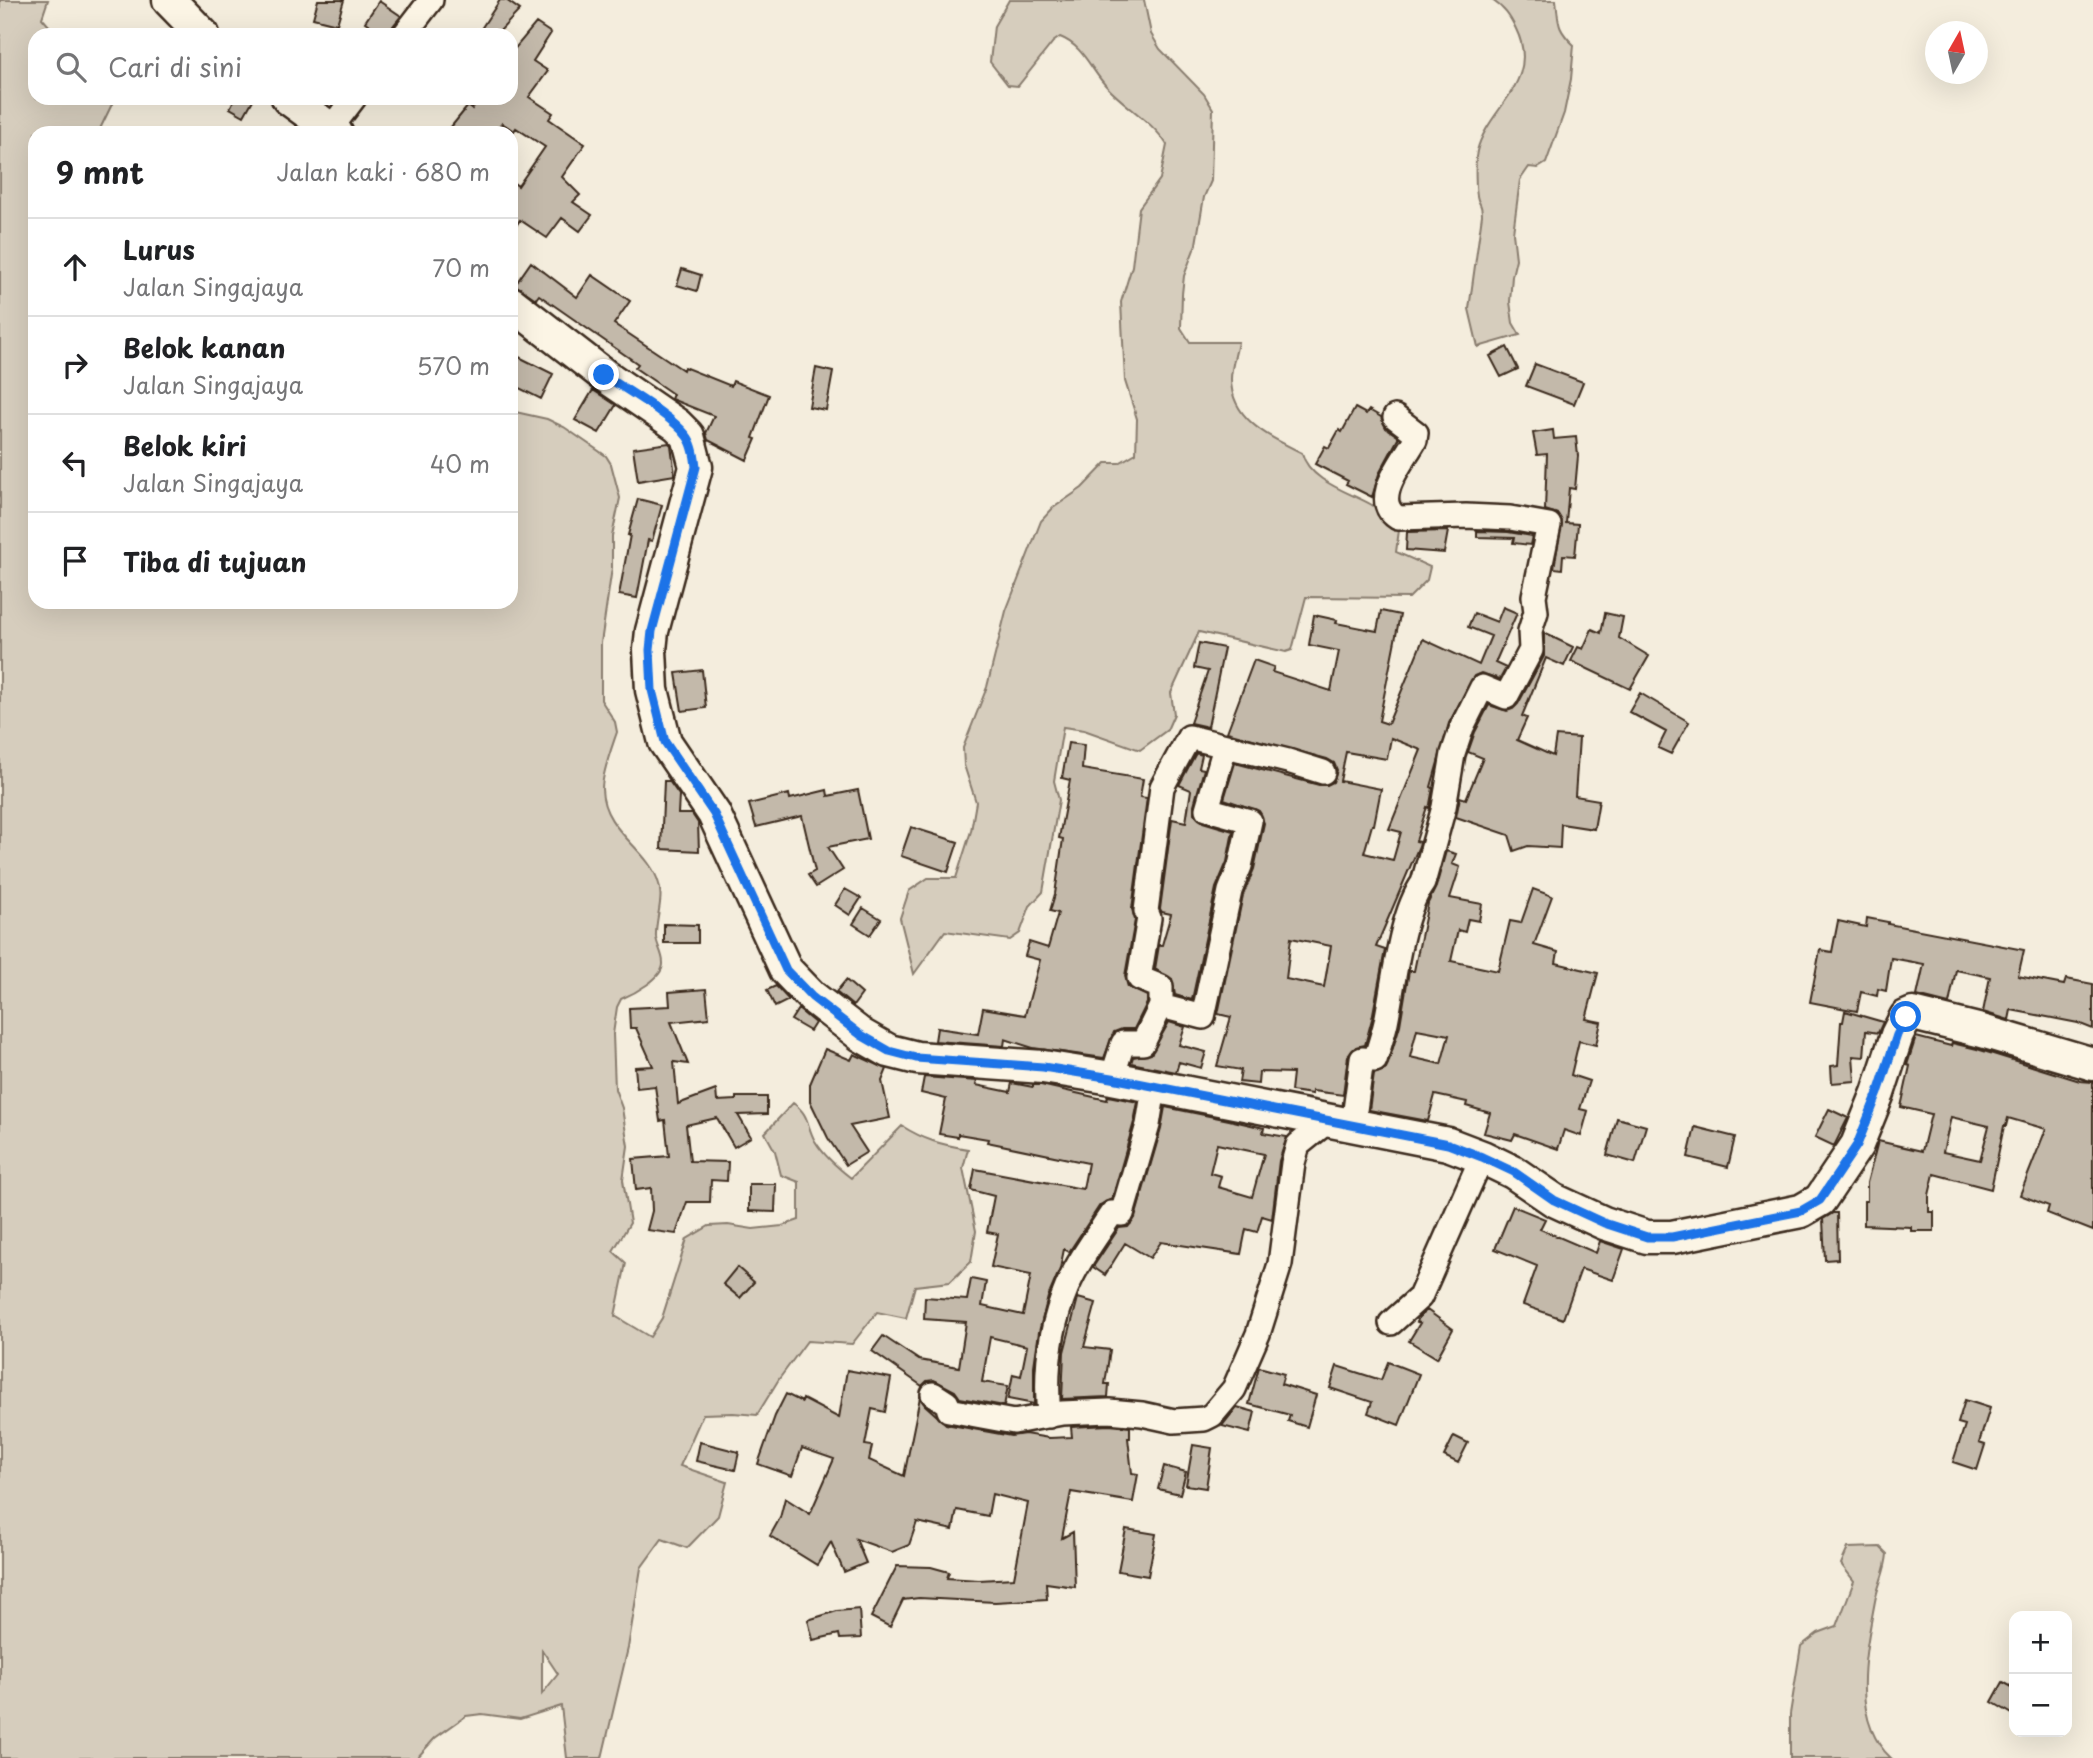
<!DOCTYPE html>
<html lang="id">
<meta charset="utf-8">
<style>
:root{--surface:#fff;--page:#f2f2f2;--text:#202124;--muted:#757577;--line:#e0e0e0}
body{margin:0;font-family:"Playpen Sans",sans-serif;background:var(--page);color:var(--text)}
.controls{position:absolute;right:21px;bottom:21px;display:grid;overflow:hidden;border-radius:14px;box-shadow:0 7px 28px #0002}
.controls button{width:63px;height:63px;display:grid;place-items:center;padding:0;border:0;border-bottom:2px solid var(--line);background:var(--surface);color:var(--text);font:35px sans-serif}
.compass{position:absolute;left:1925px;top:21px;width:63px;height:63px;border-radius:50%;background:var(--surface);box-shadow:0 7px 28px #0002;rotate:9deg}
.stop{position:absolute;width:21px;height:21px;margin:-16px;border:5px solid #1a73e8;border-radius:50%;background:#fff}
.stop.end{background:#1a73e8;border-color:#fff;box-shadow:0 2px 7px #0008}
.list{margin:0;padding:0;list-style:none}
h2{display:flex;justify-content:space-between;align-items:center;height:91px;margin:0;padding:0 28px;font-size:30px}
h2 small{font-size:23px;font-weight:400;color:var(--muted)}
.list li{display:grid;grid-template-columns:46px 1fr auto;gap:21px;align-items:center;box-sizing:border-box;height:98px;padding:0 28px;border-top:2px solid var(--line)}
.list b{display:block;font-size:26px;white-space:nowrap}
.list p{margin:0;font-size:23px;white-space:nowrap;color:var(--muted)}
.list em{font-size:23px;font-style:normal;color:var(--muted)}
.icon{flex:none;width:38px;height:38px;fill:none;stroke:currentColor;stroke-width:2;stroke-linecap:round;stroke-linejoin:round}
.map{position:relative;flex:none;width:2093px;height:1758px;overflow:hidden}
.search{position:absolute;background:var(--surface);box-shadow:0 7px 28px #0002;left:28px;top:28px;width:490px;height:77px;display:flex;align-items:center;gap:18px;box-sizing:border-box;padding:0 24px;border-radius:21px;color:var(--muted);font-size:26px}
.panel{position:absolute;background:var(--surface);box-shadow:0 7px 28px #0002;left:28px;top:126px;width:490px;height:483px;border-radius:21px}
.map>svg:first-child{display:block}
.green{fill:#d6cdbd;stroke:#887c6e;stroke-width:2;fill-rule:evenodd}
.building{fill:#c3b9aa;stroke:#3b2a1e;stroke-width:2;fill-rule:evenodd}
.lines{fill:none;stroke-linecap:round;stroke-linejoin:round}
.street-casing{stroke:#3b2a1e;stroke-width:28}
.secondary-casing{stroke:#3b2a1e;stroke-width:37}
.street{stroke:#fcf5e5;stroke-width:23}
.secondary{stroke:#fcf5e5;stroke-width:32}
.route{stroke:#1a73e8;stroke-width:9}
</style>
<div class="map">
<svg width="2093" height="1758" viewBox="0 0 2093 1758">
<rect width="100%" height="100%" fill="#f4eddd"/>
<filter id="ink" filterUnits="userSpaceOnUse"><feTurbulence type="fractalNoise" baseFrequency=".0143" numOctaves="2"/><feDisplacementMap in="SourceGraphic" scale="14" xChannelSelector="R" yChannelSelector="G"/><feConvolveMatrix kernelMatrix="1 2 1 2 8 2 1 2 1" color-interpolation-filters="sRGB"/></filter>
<g filter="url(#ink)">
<!-- green -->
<path class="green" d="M0,0H48L42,18L57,35H35V98H115L98,133H35V602H511V411L547,419L564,427L606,456L611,464L620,498L612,536V568L601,643V700L615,722L617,732C612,747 602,773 602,789C603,832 649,848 659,884C664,900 655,920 656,937C657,946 663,954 663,963C664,978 633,994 621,999L617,1007L613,1034L615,1089L622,1108L628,1146L623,1180L630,1223L613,1251L626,1263L615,1316L650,1337L662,1318L687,1239L709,1226L728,1225L753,1229L782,1226L799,1220V1182L781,1175L775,1151L765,1133L793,1103C810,1115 806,1125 815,1141C824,1156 838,1168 851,1178L902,1126C924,1140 942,1145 968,1149L963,1168L976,1231L971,1262L950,1282L915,1286L906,1318L877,1312L852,1344L807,1341L779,1379L757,1415L733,1413L703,1414L680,1466L727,1482L718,1516L687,1548L662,1539L641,1568L628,1648L602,1758H567L561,1706L520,1719L482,1714L466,1716L435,1738L417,1758H0ZM542,1650L558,1674L542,1694Z
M1009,0H1144L1151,34L1160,49L1204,94L1213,109L1211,181L1204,197L1196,244L1184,276L1182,294L1181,328L1190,342H1238C1236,354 1231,367 1231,379C1231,420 1270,437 1302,453C1309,481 1349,492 1372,505C1382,510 1388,520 1400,523L1396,552L1430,567L1427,580L1409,598L1306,597L1292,650L1286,652L1199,632L1171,693L1174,714L1167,730L1140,750L1084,730L1063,727L1054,781L1059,800L1043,892L1030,906L1020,933L1010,940L945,931L914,974L900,918L909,891L928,878H956L971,831L976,802L964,765L963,748L987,687L1006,611L1041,521L1053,508L1082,488L1106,463H1119L1136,453L1137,419L1125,381L1121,302L1132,266L1139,208L1160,179L1167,145C1152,121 1127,108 1108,88C1091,71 1084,46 1060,37L1053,42L1018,86L1008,85L990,62L994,26Z
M1492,0H1556C1559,23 1556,28 1574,45L1571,79L1564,113L1546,163L1538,168L1529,167L1520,180L1513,233L1516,259L1512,276L1510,302L1513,323L1520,335L1478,347L1469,309L1482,215C1482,208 1481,206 1478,200C1475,191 1475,160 1477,151C1488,107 1542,82 1516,29C1510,16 1504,8 1492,0Z
M1880,1547L1887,1554C1886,1570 1878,1585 1875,1601C1866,1650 1849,1719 1891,1758H1790V1714L1801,1646L1818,1633L1837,1626L1854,1581L1841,1564L1848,1548Z"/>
<!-- building -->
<path class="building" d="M318,0H344L337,24L313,18Z
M500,0H506L520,10L496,35H477Z
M379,1L401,16L393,26L390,35H385L365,22Z
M536,23L551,33L533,61L548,71L529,97L553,113L549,119L585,144L562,177L580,195L573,202L592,215L580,231L562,218L547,238L520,220L511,233V181L518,186L545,147L516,128L514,131L502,123L495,133H446L468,106L472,109L480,98H511V53Z
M235,98H254L244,116L230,108Z
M531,262L577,297L592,275L630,301L614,324L683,370L684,367L731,386L733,381L769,395L753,438L756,439L747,460L708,440L706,433L714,416L671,399L673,394L635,368L638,364L539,295L536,299L515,285Z
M682,269L701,275L697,291L677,285Z
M1507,347L1518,369L1501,377L1490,356Z
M511,353L553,374L541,399L511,384Z
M1535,364L1583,382L1574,404L1526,386Z
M816,368L833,372L826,410L809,407Z
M593,390L616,405L599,433L575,420Z
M1355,408L1366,414L1369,410L1381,417L1386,428L1399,437L1379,474L1372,497L1346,484L1348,481L1315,464L1325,446L1329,448L1339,430L1342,432Z
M1553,430L1554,439L1576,437L1578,456L1575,489L1569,488L1566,523L1578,524L1575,556L1563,555L1562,569L1554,568L1562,521L1558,514L1545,510L1547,454L1537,455L1533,433Z
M669,443L671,445L675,475L638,481L633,448Z
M638,499L662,505L652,541L648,540L637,598L619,595L630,535H628Z
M1448,531L1444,553L1406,550L1407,532Z
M1477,531L1508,532L1532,536L1530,545L1513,543L1514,538L1477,537Z
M1503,607L1517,613L1495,663L1506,668L1500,679L1481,673L1474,676L1449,723L1431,787L1433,788L1430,804L1429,808L1427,807L1416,841L1420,842L1419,846L1376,947L1385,950L1372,1019L1365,1045L1356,1047L1348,1056L1343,1095L1312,1091V1094L1291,1091L1293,1073L1259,1072L1258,1084L1239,1082L1241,1070L1217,1066L1231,1017L1218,1014L1243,895L1254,869L1264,823L1259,811L1224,799L1235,763L1319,785H1327L1333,782L1337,770L1334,763L1327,759L1227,732L1254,660L1274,667L1272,672L1331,691L1339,651L1309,645L1314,615L1337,620L1336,623L1377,631L1381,611L1400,615L1379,721L1388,724L1423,639L1479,665L1491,636L1468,627L1474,613L1497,622ZM1391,738L1421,750L1389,829L1401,832L1393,860L1364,853L1372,825H1374L1381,789L1340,781L1346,752L1387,759ZM1291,938L1331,946L1324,987L1286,979Z
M1605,613L1623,617L1619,638L1649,656L1630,689L1571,661L1578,647L1583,649L1592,629L1601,633Z
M1544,633L1573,647L1564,666L1546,658L1522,716L1527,718L1517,740L1553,756L1556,736L1579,738L1575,796L1599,800L1594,829L1561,824L1560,848L1528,846L1514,851L1509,835L1456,817L1460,797L1466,799L1483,758L1468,752L1475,732L1489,705L1507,711L1513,709L1518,704L1544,656Z
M1199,643L1224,648L1208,727L1190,723L1208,671L1194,668Z
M702,670L706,708L682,711L676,673Z
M1640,693L1689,722L1671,754L1658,748L1666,732L1629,712Z
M1068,743L1084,745L1082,769L1143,779L1140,797L1147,798L1132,909L1135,920L1125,976L1128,987L1147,996V1003L1134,1029H1122L1114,1032L1104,1058L1033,1048L1005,1039L1004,1046L935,1041L937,1028L978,1034L983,1008L1025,1015L1040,960L1025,956L1029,942L1048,948L1058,913L1050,911L1055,894L1063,839L1059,838L1070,780L1062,778Z
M1196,753L1202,755L1199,768L1204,769L1194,805V813L1203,822L1233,831L1227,862L1216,888L1192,1000L1175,995L1172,979L1155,969L1159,945H1162L1171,914L1162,912L1160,909L1172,819L1186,822L1191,790L1179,785Z
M664,781H669L679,795L678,814H692L698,823L699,851L661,849Z
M827,790L828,796L858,790L868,839L828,847L843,870L816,887L808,875L815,871L802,816L756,827L749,804L789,794L790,799Z
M911,827L958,842L948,872L901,856Z
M1446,851L1456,854L1452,864L1460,867L1450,898L1482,904L1479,921L1468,919L1465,932L1458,930L1451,961L1498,971L1510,921L1521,923L1533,889L1552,896L1534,945L1558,952L1556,963L1598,973L1586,1019L1601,1022L1596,1045L1579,1041L1571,1075L1589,1081L1580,1109L1588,1111L1581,1136L1564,1130L1558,1149L1515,1134L1512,1140L1484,1133L1490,1113L1466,1106L1467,1102L1435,1095L1428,1121L1369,1110L1374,1074L1385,1070L1388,1064L1400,1025L1409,971H1414L1428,903L1436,887ZM1417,1029L1449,1035L1441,1064L1410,1057Z
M845,889L861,898L850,915L835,905Z
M863,908L881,919L870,935L853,924Z
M1867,918L1888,922V924L2024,950L2018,976L2064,985L2066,979L2093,984V1029L2078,1023L2011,1010L2009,1020L1983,1012L1990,977L1956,970L1949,1004L1917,996L1924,964L1891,958L1886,991L1878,989L1877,996L1861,992L1857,1011L1810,1002L1820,950L1832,952L1838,921L1866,927Z
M664,924L698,925V943H664Z
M846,980L862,994L853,1006L836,992Z
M776,986L789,1000L775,1007L767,990Z
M706,989L709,1018L671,1022L688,1064L674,1062L678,1104L716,1090L717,1101L736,1100V1097H767V1114L738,1115L751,1137L734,1147L717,1118L686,1125L690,1161L728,1162L727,1181L711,1180L710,1202H687L676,1234L647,1230L652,1211L651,1188L636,1190L633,1159L669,1156L665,1120L660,1121L655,1086L637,1088L635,1067L653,1066L636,1028H630L629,1008L670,1006L669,992Z
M798,1009L815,1023L810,1031L791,1020Z
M1845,1011L1883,1022L1878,1033L1866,1031L1864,1057L1853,1056L1855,1081L1832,1083L1831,1066L1838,1065L1841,1022H1843Z
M1169,1022L1185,1027L1179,1045L1206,1052L1201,1068L1179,1062L1176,1072L1131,1063L1133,1057L1151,1054Z
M1916,1037L1951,1046L1952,1043L1977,1049L2080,1081L2093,1082V1231L2047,1213L2049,1206L2020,1195L2046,1129L2008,1118L2006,1126H2004L1991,1189L1934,1174L1929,1195V1212H1934V1231H1911V1227L1864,1225V1201H1867V1183L1878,1141L1922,1151L1931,1114L1901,1107L1910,1066L1907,1065ZM1951,1117L1989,1126L1980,1160L1943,1152Z
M825,1049L851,1060L854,1054L887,1069L882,1081L890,1118L850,1126L867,1152L846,1165L828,1138L810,1101V1084Z
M924,1077L977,1081L976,1085L1010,1092L1012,1083L1033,1087V1085H1041L1107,1100L1108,1096L1138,1102L1134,1122L1112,1199L1100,1205L1069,1252L1064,1249L1060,1269L1048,1297L1039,1332L1034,1366V1404L1008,1399L1013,1374L1021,1376L1027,1346L990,1337L982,1382L1008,1386L1004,1406L960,1398L955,1391L934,1380L927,1381L922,1386L872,1351L883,1336L919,1360L959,1367L966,1322L924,1319L925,1297L967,1300L971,1279L986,1282L982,1306L1023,1315L1031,1275L991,1267L998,1234L987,1232L994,1196L971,1190L975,1169L1083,1189L1088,1163L987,1142L988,1139L958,1134V1137L939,1134L946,1099L921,1093Z
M1165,1107L1229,1120L1264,1128L1263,1133L1287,1137L1279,1161L1272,1219L1262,1216L1257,1232L1246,1229L1241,1254L1161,1242L1150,1258L1125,1243L1105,1275L1093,1267L1119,1228L1128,1227L1135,1218L1161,1129ZM1217,1144L1264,1154L1252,1197L1218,1187L1221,1176L1210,1173Z
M1829,1109L1848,1118L1834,1146L1815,1137Z
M1617,1118L1646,1126L1635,1163L1607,1155Z
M1695,1127L1735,1137L1728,1167L1688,1157Z
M749,1184H776L775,1212L749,1211Z
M1513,1206L1545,1219L1540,1229L1596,1253L1600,1241L1624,1249L1613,1280L1581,1269L1563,1319L1523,1305L1537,1266L1495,1249Z
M1833,1213H1837L1838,1259L1825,1260L1823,1219Z
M737,1267L754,1282L740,1298L723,1284Z
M1078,1298L1096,1303L1084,1347L1110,1350L1105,1384H1109L1108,1397L1062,1399L1064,1352Z
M1427,1310L1453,1329L1437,1358L1409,1341L1420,1323L1417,1322L1419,1317Z
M1388,1362L1419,1374L1399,1425L1368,1413L1372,1402L1330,1388L1337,1366L1381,1380Z
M1259,1367L1284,1374L1281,1384L1316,1395L1307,1427L1288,1421L1290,1415L1249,1404Z
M847,1370L891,1378L885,1412L872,1409L865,1445L872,1446L869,1460L904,1476L920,1397L925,1405L946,1424L1011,1436L1025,1434L1049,1438L1072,1437L1071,1427L1109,1425L1130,1427V1438H1128L1132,1473L1138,1474L1133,1502L1071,1492L1062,1538L1073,1532L1075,1587L1046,1583L1047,1599L995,1602L919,1598L903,1600L890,1627L871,1617L897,1566L931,1567L949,1572L947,1578L979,1580L1014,1578L1028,1503L992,1494L988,1516L957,1510L953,1530L917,1522L909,1545L892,1552L856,1539L866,1563L844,1572L831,1542L817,1565L770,1536L780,1518L785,1498L810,1514L834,1459L802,1448L792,1476L758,1464L775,1416L786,1394L802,1402L803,1399L839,1418Z
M1965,1400L1990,1408L1979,1443L1985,1445L1977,1470L1953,1462L1965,1425L1958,1423Z
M1237,1407L1255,1412L1250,1433L1222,1426Z
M1454,1436L1468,1443L1458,1463L1444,1456Z
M700,1442L739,1452L735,1470L696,1461Z
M1193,1445L1212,1448L1206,1488L1186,1485Z
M1164,1466L1186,1472L1180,1494L1158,1489Z
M1126,1529L1156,1534L1148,1576L1118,1571Z
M859,1609L861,1638L840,1639L839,1634L813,1640L808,1620L837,1611Z
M2003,1682L2014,1688V1715L1992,1702Z"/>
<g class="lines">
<!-- street casing -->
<g class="street-casing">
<path id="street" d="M404,35L431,0
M331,128L354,98
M1161,1006L1203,1017L1230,891L1240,866L1250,821L1207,809L1225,747
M1112,1078L1123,1043H1143L1161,1006V987L1139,978L1149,918L1146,911L1162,787L1189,737L1288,761L1323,772
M1353,1125L1362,1059L1375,1060C1379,1047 1383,1035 1386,1022C1394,983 1400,915 1423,883L1444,807L1453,754L1462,727L1482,687L1506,697L1531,650L1530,631L1536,612L1534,596L1549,525L1510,518L1466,516L1398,518C1369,500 1403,462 1415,440L1416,433L1395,417
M1391,1323L1420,1297L1482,1157
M933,1394L947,1403L949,1410L1014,1422L1062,1413L1109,1411L1142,1414L1174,1421L1204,1419L1212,1415L1234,1389L1258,1334L1280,1264L1293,1163L1298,1145L1329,1120
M1049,1416C1045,1373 1050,1327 1067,1287C1078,1261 1096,1237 1112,1213L1122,1214L1148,1125L1154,1088"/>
</g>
<!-- secondary casing -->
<g class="secondary-casing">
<path id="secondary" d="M169,0L203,35
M288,98L336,133
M511,303L604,375L677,425L688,436L696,467L652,631L650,650L652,690L665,742L714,814L786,970L812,997L861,1035L889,1051L917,1058L1043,1067L1112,1078L1448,1144L1482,1157L1513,1172L1554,1200L1604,1223L1647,1237H1672L1801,1211L1820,1200L1857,1145L1878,1093L1897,1035L1906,1017L1913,1014L1982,1031L2093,1064"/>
</g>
<!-- street -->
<use href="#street" class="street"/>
<!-- secondary -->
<use href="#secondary" class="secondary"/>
</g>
</g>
<g class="lines" filter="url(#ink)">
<!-- route -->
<path class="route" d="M604,375C626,390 672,416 686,435C693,443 695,456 696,467L652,631L650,650L652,690L665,742L714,814L786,970L812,997L861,1035L889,1051L916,1058L1043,1067L1112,1078L1448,1144L1482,1157L1514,1172L1554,1200L1604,1223L1647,1237H1672L1801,1211L1820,1200L1857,1145L1878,1093L1897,1035L1906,1017"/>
</g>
</svg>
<div class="controls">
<button>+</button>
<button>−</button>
</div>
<svg class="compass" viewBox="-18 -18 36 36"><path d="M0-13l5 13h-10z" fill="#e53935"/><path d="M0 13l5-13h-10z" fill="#757577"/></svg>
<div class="stop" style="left:1906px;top:1017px"></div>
<div class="stop end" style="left:604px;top:375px"></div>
<div class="search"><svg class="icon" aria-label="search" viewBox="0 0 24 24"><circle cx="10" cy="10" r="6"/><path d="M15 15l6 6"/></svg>Cari di sini</div>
<section class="panel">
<h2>9 mnt<small>Jalan kaki · 680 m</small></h2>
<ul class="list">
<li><svg class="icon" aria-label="ahead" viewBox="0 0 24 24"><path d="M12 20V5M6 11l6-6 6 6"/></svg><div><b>Lurus</b><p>Jalan Singajaya</p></div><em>70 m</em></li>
<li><svg class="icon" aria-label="right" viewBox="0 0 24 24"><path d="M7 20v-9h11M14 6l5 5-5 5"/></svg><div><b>Belok kanan</b><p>Jalan Singajaya</p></div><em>570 m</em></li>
<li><svg class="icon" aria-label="left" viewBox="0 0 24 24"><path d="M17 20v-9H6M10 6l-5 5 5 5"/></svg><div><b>Belok kiri</b><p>Jalan Singajaya</p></div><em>40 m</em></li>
<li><svg class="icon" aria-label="arrive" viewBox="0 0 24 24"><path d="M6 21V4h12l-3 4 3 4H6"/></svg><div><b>Tiba di tujuan</b></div></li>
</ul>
</section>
</div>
